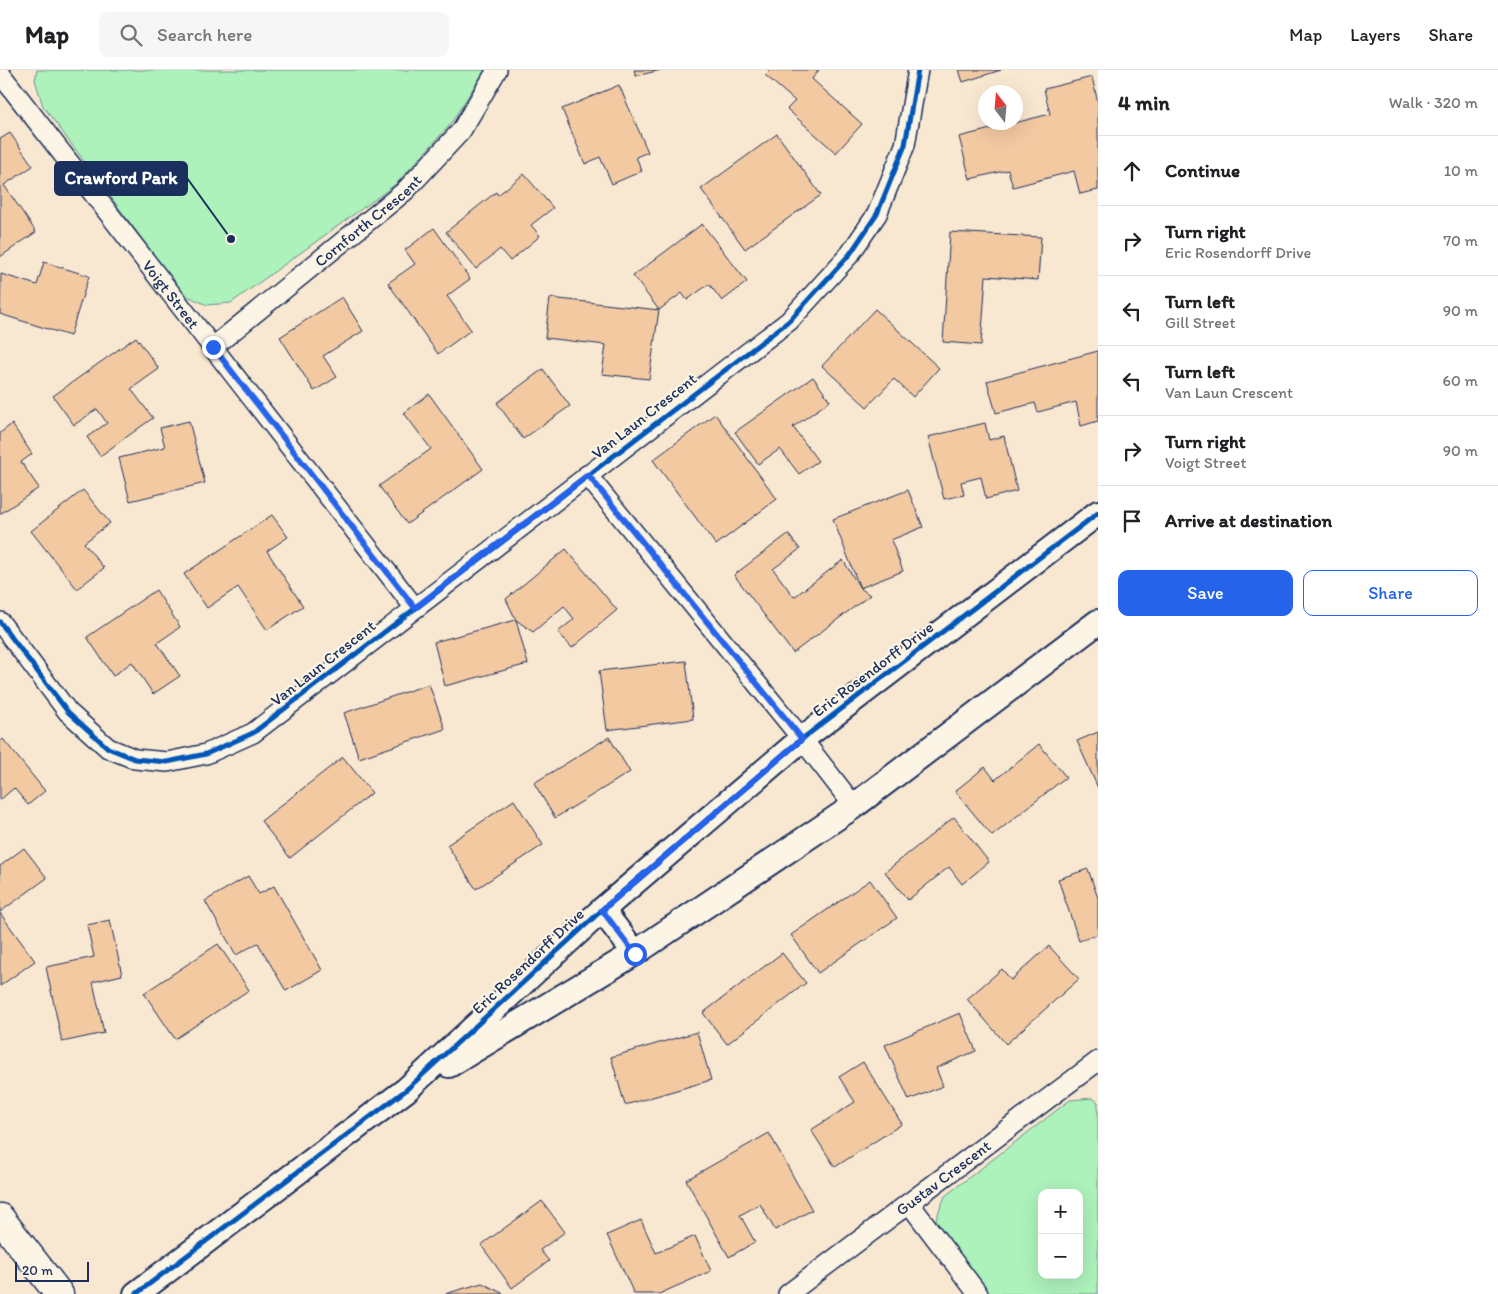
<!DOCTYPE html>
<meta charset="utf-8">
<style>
:root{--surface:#fff;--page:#f6f6f6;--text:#202124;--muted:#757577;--line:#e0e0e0;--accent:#2563eb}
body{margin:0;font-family:Itim,sans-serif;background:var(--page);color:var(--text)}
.controls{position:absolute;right:15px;bottom:15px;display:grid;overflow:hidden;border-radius:10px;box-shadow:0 5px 20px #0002}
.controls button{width:45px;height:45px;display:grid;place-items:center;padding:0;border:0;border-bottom:1px solid var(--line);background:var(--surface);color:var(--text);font:25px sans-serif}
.compass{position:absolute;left:978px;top:15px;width:45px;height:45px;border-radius:50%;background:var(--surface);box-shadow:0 5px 20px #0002;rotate:344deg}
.scale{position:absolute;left:15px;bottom:12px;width:74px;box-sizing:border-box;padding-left:5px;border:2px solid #1b2f5e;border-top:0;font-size:14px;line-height:18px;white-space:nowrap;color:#1b2f5e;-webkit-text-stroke:4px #fcf5e5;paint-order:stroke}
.stop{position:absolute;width:15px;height:15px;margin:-11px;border:4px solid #2563eb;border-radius:50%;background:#fff}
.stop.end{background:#2563eb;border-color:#fff;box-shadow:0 1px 5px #0008}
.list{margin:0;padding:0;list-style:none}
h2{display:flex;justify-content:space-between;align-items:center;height:65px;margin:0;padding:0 20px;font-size:21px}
h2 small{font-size:16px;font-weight:400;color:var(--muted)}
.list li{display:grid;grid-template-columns:32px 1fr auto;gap:15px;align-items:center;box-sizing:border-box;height:70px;padding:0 20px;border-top:1px solid var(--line)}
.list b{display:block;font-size:19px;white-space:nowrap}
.list p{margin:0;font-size:16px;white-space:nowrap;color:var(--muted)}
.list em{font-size:16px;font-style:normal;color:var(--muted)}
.actions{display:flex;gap:10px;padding:15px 20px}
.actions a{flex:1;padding:11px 0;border:1px solid var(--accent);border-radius:10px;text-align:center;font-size:18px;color:var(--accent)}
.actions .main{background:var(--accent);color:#fff}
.icon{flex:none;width:28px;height:28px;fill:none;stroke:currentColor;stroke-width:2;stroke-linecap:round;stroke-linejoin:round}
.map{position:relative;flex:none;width:1098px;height:1224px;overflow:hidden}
header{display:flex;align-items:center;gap:30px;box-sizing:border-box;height:70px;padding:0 25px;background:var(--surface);border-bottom:1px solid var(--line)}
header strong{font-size:24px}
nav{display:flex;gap:28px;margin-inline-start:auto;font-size:18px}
.search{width:350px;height:45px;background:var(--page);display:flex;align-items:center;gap:12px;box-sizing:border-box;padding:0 18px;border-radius:10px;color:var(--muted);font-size:19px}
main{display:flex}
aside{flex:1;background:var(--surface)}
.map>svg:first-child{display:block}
.green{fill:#adf1bb;stroke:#64908c;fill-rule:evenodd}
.building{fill:#f3c9a2;stroke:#1b2f5e}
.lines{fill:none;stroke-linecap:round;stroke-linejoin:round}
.minor-casing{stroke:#1b2f5e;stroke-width:22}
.tertiary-casing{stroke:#1b2f5e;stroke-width:28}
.motorway-casing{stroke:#1b2f5e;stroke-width:31}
.minor{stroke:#fcf5e5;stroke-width:19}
.tertiary{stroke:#fcf5e5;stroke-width:24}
.motorway{stroke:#fcf5e5;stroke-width:28}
.cycleway-casing{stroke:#fcf5e5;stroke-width:8}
.cycleway{stroke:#0057b8;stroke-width:5}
.route{stroke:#2563eb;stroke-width:6}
.labels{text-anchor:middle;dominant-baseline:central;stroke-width:4.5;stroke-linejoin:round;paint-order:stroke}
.street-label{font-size:16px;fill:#1b2f5e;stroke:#fcf5e5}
.leader{fill:none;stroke:#1b2f5e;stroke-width:2}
.callout-dot{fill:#1b2f5e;stroke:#fcf5e5;stroke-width:2}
.callout{fill:#1b2f5e;stroke:#1b2f5e;stroke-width:2}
.callout-label{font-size:18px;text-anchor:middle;font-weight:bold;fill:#fff}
</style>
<header>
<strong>Map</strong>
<div class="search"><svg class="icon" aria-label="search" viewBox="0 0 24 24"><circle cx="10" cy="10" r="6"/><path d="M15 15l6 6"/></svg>Search here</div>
<nav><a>Map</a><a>Layers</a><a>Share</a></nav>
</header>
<main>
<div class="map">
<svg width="1098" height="1224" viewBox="0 0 1098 1224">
<rect width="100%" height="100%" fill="#f9e8d1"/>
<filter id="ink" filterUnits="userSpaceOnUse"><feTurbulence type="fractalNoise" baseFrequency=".02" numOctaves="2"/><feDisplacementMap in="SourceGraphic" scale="10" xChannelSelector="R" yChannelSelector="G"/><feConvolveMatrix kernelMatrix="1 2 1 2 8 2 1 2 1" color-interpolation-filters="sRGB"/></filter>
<g filter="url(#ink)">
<!-- green -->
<path class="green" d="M37,0H485L449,56L396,114L231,233L207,235L183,224L43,36L35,10Z
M1092,1028L1098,1032V1224H982L944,1175L936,1149L945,1126L1070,1030ZM1042,1123H1079V1205H1042Z"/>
<!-- building -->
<path class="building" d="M634,0H661L636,6Z
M770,0H819L812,9L862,54L836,83L787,39L795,31L765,5Z
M959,0H1001L963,12Z
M1092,7L1098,33V120L1080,124L1074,101L1013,117L1008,100L970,109L959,67L1050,44L1044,19Z
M619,15L648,82L636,87L642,101L612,114L600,87L585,94L562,39Z
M10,63L33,96L4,115L36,162L0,187V69Z
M777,64L821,125L745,179L701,119Z
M524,104L553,138L531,155L540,166L510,191L500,179L476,199L446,162L496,122L498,125Z
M702,154L747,212L722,231L709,214L687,230L682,223L659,240L633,206Z
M434,158L470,209L447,226L471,260L438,284L388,213L415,194L405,180Z
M950,162L1041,167L1038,210L986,206L981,275L943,272Z
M44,192L89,206L70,266L0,244L1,204L37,215Z
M342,227L363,261L323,286L337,307L314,321L280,267Z
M550,228L659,240L649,309L602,304L606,275L545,268Z
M875,239L939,298L913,327L894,309L867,337L822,296Z
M136,267L159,299L131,319L153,348L100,386L87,367L107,353L97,339L74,355L53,326Z
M1098,281V351L1081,356L1076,332L1038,342L1035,333L996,343L987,311Z
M543,299L570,336L523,369L497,333Z
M813,307L830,331L793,357L818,391L799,404L780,379L758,394L735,362Z
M429,324L483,399L407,454L379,416L431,379L404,343Z
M715,344L777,429L716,475L653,390Z
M189,351L205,413L130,431L119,388L165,377L160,358Z
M985,353L989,370L1004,366L1017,421L986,429L981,407L961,412L964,425L944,429L928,367Z
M12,354L32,384L21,392L39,418L0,444V363Z
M83,420L110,453L84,473L104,498L77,519L31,461Z
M908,420L923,457L891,470L903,501L860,518L833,449Z
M272,445L288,467L267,481L303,536L267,560L238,517L207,538L184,504Z
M788,464L800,479L773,499L794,527L843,490L860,518L870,525L793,583L734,505Z
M566,479L617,540L572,578L558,562L574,549L564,536L533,562L516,550L506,529Z
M156,520L180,557L157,573L180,606L153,624L132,592L113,606L87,567Z
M516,550L528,594L445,616L434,572Z
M686,591L693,649L607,660L599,601Z
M429,614L445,659L359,688L344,643Z
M1098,662V718L1077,671Z
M609,667L630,702L555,748L534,713Z
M3,669L45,721L28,735L14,718L0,730V671Z
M1039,674L1066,707L992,766L955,721L985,697L995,710Z
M343,687L372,723L290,788L261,751Z
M514,730L543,775L476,819L447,775Z
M954,747L989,792L962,814L949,797L908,830L885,802Z
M24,778L47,808L0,842V796Z
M1088,799L1098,828V864L1079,871L1058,809Z
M248,806L259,824L274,816L322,900L286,921L258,873L236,885L205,831Z
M870,810L897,848L818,903L791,865Z
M0,843L35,891L0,916Z
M110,850L122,905L93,912L104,963L62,972L46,897L94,887L87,855Z
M218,874L249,920L175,969L144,923Z
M1049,876L1079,909L1006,974L967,929L1002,899L1011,910Z
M782,883L806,913L727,974L703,943Z
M960,943L976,981L936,998L943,1016L909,1030L885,975Z
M697,962L711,1010L625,1035L611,987Z
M863,992L902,1054L835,1097L811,1060L855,1032L839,1007Z
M769,1063L812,1140L775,1160L760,1134L740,1145L755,1172L729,1187L686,1110Z
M542,1131L565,1162L540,1180L549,1191L512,1218L481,1175Z
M641,1150L656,1183L695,1166L711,1201L659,1224H634L607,1165Z
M482,1213L504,1224H445Z"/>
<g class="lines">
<!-- minor casing -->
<g class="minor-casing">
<g id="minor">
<path id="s1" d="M2,6L415,538"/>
<path id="s2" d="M213,277L405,121L461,61L497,0"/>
<path d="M587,405L802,669L854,736"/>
<path d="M0,552L68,642L108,678L135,689L167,692L206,684L253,663L789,251L850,184L877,144L905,75L918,0"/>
<path d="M909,1133L978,1224"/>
<path id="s3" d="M788,1224L1098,991"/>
</g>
</g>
<!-- tertiary casing -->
<g class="tertiary-casing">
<path id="tertiary" d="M602,840L635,883
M449,995L635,883L854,736L1098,552
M136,1224L406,1020L602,840L802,669L1098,443"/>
</g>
<!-- motorway casing -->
<g class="motorway-casing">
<path id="motorway" d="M0,1148L59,1224"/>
</g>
<!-- minor -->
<use href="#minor" class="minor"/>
<!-- tertiary -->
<use href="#tertiary" class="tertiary"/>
<!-- motorway -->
<use href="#motorway" class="motorway"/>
<!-- cycleway casing -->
<g class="cycleway-casing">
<path id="cycleway" d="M0,552L68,642L108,678L135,689L167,692L206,684L253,663L789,251L850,184L877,144L905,75L918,0
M136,1224L406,1020L602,840L802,669L1098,443"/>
</g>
<!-- cycleway -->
<use href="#cycleway" class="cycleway"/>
</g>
</g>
<g class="lines" filter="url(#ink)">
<!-- route -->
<path class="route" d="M213,277L415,538L588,405L802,669L602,840L635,884"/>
</g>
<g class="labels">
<!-- street labels -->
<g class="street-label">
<text stroke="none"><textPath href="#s2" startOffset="200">Cornforth Crescent</textPath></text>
<text stroke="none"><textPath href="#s1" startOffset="276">Voigt Street</textPath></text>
<text transform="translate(644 346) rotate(-38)">Van Laun Crescent</text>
<text transform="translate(323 593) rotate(-38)">Van Laun Crescent</text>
<text transform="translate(873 599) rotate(-37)">Eric Rosendorff Drive</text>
<text transform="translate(528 891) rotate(-43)">Eric Rosendorff Drive</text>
<text stroke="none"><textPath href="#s3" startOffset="194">Gustav Crescent</textPath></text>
</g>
</g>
<!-- callouts -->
<path class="leader" d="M231 169L187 108"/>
<circle class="callout-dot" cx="231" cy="169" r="5"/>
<rect class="callout" x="55" y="92" width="132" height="33" rx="5"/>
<g class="callout-label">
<text x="121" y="114">Crawford Park</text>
</g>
</svg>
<div class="controls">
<button>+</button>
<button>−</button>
</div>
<svg class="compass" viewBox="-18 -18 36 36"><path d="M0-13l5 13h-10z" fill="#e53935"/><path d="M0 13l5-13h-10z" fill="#757577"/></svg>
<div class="scale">20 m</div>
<div class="stop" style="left:635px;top:884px"></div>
<div class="stop end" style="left:213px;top:277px"></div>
</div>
<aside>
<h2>4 min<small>Walk · 320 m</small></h2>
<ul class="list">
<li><svg class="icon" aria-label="ahead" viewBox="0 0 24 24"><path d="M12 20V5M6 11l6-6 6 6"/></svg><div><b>Continue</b></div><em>10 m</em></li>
<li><svg class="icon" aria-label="right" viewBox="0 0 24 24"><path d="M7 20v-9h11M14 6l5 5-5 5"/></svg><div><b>Turn right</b><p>Eric Rosendorff Drive</p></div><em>70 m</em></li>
<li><svg class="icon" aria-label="left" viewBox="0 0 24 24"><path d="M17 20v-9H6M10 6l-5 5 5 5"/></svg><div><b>Turn left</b><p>Gill Street</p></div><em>90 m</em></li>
<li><svg class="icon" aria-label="left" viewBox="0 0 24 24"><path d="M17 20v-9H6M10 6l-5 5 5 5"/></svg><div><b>Turn left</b><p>Van Laun Crescent</p></div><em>60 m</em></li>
<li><svg class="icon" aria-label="right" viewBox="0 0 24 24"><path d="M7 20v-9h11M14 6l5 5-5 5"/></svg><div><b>Turn right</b><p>Voigt Street</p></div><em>90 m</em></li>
<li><svg class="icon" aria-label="arrive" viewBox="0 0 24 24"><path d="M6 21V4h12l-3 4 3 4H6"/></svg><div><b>Arrive at destination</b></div></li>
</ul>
<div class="actions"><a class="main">Save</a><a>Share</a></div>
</aside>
</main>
